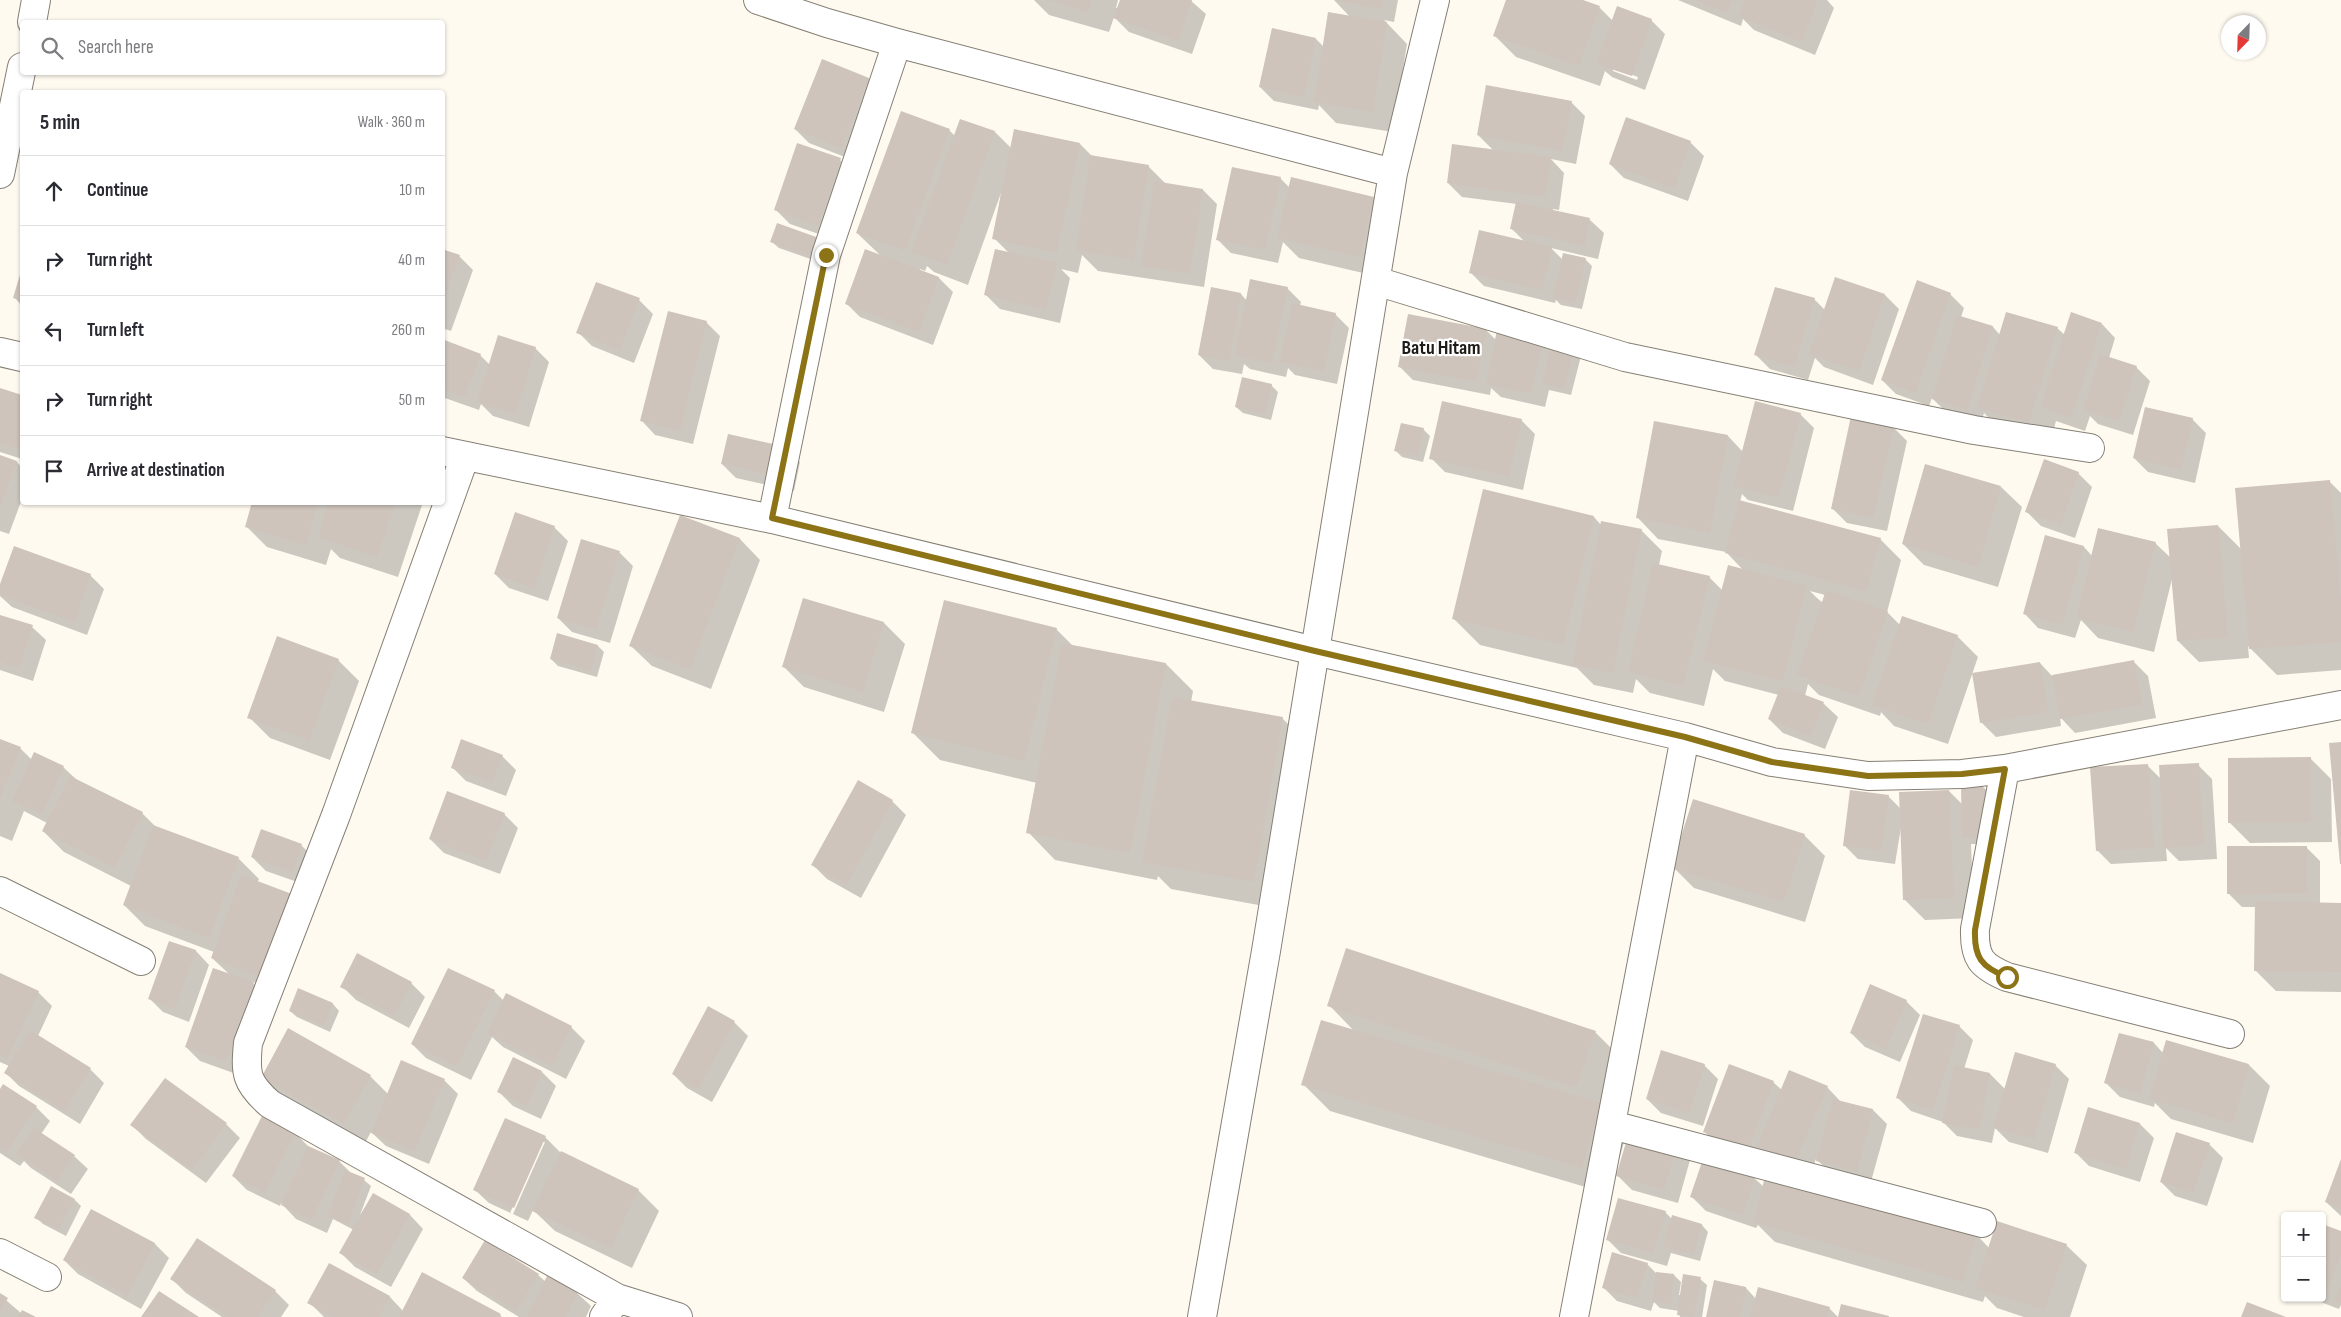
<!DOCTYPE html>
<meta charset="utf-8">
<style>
:root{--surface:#fff;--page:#f2f2f3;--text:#2b2b33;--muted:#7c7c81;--line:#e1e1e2}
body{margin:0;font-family:"Sofia Sans Condensed",sans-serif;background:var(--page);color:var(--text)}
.controls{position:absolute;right:15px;bottom:15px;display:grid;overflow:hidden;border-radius:5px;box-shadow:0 1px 4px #0004}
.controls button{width:45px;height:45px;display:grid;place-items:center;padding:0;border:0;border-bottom:1px solid var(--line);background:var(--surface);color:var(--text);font:25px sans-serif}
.compass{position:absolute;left:2221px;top:15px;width:45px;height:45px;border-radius:50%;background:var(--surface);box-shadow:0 1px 4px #0004;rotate:203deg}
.stop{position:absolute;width:15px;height:15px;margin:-11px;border:4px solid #8b7316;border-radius:50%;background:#fff}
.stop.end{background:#8b7316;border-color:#fff;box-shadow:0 1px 5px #0008}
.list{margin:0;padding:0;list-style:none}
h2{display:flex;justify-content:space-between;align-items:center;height:65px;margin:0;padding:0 20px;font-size:21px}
h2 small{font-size:16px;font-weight:400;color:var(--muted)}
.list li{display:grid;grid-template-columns:32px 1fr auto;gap:15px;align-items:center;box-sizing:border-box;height:70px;padding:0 20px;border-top:1px solid var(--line)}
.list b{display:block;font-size:19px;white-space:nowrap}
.list em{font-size:16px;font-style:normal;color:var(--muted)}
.icon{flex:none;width:28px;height:28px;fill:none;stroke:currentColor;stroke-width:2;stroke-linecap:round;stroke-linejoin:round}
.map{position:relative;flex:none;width:2341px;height:1317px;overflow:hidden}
.search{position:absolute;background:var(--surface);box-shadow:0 1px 4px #0004;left:20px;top:20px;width:425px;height:55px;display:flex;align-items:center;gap:12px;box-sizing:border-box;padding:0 18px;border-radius:5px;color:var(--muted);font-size:19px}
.panel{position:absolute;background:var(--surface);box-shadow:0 1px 4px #0004;left:20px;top:90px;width:425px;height:415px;border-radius:5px}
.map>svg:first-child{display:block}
.shadow{fill:#0003;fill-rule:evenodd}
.building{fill:#cec4bb}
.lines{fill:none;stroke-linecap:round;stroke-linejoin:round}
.street-casing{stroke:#857f74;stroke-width:30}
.street{stroke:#fff;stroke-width:28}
.route{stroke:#8b7316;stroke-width:6}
.labels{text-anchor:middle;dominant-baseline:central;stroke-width:4.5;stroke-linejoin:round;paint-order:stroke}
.quarter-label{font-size:20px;font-weight:bold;fill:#1e1b17;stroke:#fff}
</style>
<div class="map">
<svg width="2341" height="1317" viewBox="0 0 2341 1317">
<rect width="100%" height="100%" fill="#fffaf0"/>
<!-- shadow -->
<path class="shadow" d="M1034,0H1118L1116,8H1118L1121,0H1190L1206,14L1192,54L1129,32L1114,17L1109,32L1049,15Z
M1334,0H1398L1394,22L1384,20L1407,44L1393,132L1336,123L1319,105L1318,110L1274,101L1260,87L1272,30L1316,39L1324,47L1350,17Z
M1507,0H1579L1599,7L1613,21L1651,20L1665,34L1645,90L1612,77L1605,71L1600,86L1516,57L1495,36ZM1613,68L1638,77L1637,80L1613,71Z
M1678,0H1827L1834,8L1815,55L1754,30L1743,19L1741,26Z
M823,60L869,79L883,93L855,161L809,143L795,129Z
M1571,102L1585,116L1576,164L1551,159L1564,173L1559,210L1553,209V211L1590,220L1604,233L1598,259L1551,248L1563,260L1585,259L1592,266L1582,309L1561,305L1556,300L1555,303L1484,286L1470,272L1525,242L1511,228L1517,204L1462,197L1448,183L1494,151L1478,135Z
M961,120L995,132L1012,149L1080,144L1093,157L1148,166L1166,184L1203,190L1217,204L1204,287L1098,271L1082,255L1078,273L1061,269L1070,278L1060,323L1000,309L986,295L1009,253L994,238L1001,193L968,285L934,272L927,266L925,271L920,269L919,271L939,278L953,292L933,345L860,317L846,303L881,256L857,233L949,130L955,136Z
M1690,142L1704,156L1688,201L1624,178L1610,164Z
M840,160L854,173L833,239L790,224L776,210Z
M1280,178L1290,188L1373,198L1394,219L1380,277L1299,258L1283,242L1278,263L1231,253L1217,239Z
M778,225L819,262L779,248L772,242Z
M442,250L459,256L473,270L451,331L442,328Z
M22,271V306L15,298Z
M1836,279L1885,295L1899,309L1873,385L1824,367L1815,358L1808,380L1770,369L1756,355L1814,299L1825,310Z
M597,283L639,300L653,314L634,363L592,346L578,332Z
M1287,288L1301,302L1300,306L1335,314L1349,328L1337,384L1295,375L1288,368L1286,377L1250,369L1244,364L1242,374L1213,369L1199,355L1212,289L1241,294L1247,301Z
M1950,294L1964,308L1961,317L1993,327L2000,335L2057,328L2065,335L2102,324L2115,338L2109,358L2136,367L2150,381L2133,435L2098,424L2090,416L2085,431L2056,421L2050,443L1999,428L1984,413L1981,423L1947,413L1932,398L1929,406L1896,394L1882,380Z
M706,322L720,336L693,444L655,435L642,421Z
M1486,330L1496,340L1542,341L1551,350L1581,356L1571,395L1549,390L1545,407L1501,397L1491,388L1490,395L1413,380L1399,366Z
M442,341L480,355L490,365L535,348L549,362L529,427L493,416L481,404L479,410L442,397Z
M1271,385L1278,392L1271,420L1243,413L1236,407Z
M0,389L22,396V459L0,452Z
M1800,414L1814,428L1793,511L1748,500L1742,494L1740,502L1880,539L1901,560L1887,612L1900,625L1957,636L1978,657L1948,744L1894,726L1881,712L1880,716L1819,695L1808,684L1805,696L1824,704L1838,717L1825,749L1783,733L1769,719L1779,695L1725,681L1713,669L1704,706L1650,693L1636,679L1633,693L1594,685L1577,668L1480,645L1453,618L1594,517L1601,525L1641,530L1662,551L1659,565L1709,577L1723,591L1744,571L1726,552L1658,539L1638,518L1728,436L1743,452ZM1810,591L1825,595L1823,603L1817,598Z
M2192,419L2206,433L2195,483L2148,472L2134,458Z
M1521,420L1535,434L1523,490L1445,472L1431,458Z
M1893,427L1907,441L1887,531L1847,523L1833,509Z
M1423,429L1430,436L1423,462L1402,457L1396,451Z
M786,448L800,462L794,491L736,478L722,464Z
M0,456L17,462L22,468V499L9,534L0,531Z
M2078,473L2092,487L2075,538L2041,526L2027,512Z
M2329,481L2341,493V670L2277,675L2248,646L2249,658L2199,662L2178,641L2172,579L2154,652L2098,638L2081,620L2075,638L2038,628L2025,614L2046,537L2084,547L2092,556L2155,543L2171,558L2218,526L2241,549Z
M2001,487L2022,507L1998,587L1924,565L1903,544Z
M254,502H423L398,577L340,558L331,549L326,565L267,547L247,527Z
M681,516L740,539L760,560L711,689L652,666L631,646Z
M554,527L568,541L548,601L509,588L495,574Z
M619,552L633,566L610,643L572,632L558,618Z
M90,575L104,589L87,635L12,607L0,596V588Z
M804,599L884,623L905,644L884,712L804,687L783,666Z
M0,616L32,627L46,640L33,681L0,670Z
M1056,629L1073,646L1166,664L1193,691L1191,702L1282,718L1309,745L1280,909L1171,889L1158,876L1157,880L1055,860L1028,832L1037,783L940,760L913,733Z
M598,646L604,652L597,677L558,666L551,659Z
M338,660L359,681L330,760L270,738L249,717Z
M2134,662L2148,676L2156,718L2075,733L2060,717L2061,726L1996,737L1982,723L1973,674L2040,663L2052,676Z
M0,740L20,748L32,760L63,767L78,781L142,813L157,828L238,858L259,879L257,883L275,990L251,981L267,997L239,1075L200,1061L186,1047L229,974L212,958L214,952L145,926L124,905L131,886L64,852L43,831L47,823L24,811L12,841L0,836Z
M502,756L516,770L506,796L466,781L452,767Z
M2310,758L2331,779L2332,842L2250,843L2229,822Z
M2147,765L2161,779L2198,765L2212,779L2217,859L2179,861L2166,848L2167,861L2111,864L2097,850Z
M1983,787L1990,793V844H1971L1974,918L1925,920L1904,899L1901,827L1895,864L1858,859L1844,845L1888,796L1901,809L1949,791L1963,805Z
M892,801L906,815L861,898L827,879L813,865Z
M504,814L518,828L500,874L444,853L430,839Z
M1804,835L1825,856L1805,922L1694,888L1673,867Z
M301,845L315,859L306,885L266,871L252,857Z
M2306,847L2320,861V904L2341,905V992L2276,991L2255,970L2257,907H2242L2228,893Z
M169,943L196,951L209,965L189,1022L163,1012L149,998Z
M0,974L38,992L52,1006L38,1036L90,1069L104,1083L80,1124L19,1086L6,1073L9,1066L0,1062Z
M411,983L425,997L409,1028L356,1000L342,986Z
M299,990L333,1004L339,1011L330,1032L297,1017L290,1011Z
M494,991L504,1001L571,1027L585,1041L566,1079L503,1047L492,1037L471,1080L426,1058L412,1044Z
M1906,1001L1920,1015L1900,1062L1865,1047L1851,1033Z
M1329,1005L1595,1032L1622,1059L1627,1132L1609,1194L1330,1111L1303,1084L1355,1032Z
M734,1022L748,1036L712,1102L687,1088L673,1074Z
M1959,1026L1973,1040L1964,1069L1990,1074L2006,1090L2055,1065L2069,1079L2048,1153L2009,1142L1995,1128L1992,1143L1957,1136L1943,1122L1911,1111L1897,1097Z
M2119,1034L2154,1043L2163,1053L2249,1065L2270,1086L2253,1143L2171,1119L2155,1103L2154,1107L2120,1097L2106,1083Z
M1704,1065L1718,1079L1703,1126L1661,1113L1647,1099Z
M542,1072L556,1086L541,1119L513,1106L499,1092Z
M370,1076L388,1094L444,1080L458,1094L429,1164L386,1146L371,1132L365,1143L283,1098L262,1077Z
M1773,1082L1782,1090L1827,1087L1841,1102L1873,1110L1887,1124L1870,1185L1832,1174L1816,1159L1809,1176L1718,1146L1705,1132Z
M0,1091L36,1107L50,1121L41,1134L74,1156L88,1169L71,1194L31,1168L24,1161L20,1166L0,1153Z
M2088,1108L2140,1124L2154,1138L2140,1182L2089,1166L2075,1152Z
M506,1120L545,1137L560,1152L638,1190L659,1211L632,1268L555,1231L533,1210L528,1221L489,1203L475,1190ZM542,1142H545L513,1214L510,1213Z
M226,1124L240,1138L206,1183L146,1139L132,1125Z
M295,1133L309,1147L339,1161L353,1175L364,1180L371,1186L360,1215L373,1195L410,1215L423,1229L391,1287L355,1267L341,1253L354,1230L333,1219L327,1233L296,1219L281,1203L280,1206L247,1190L233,1176Z
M2209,1144L2223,1158L2207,1206L2175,1196L2161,1182Z
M1676,1147L1690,1160L1678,1203L1632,1190L1618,1176Z
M2341,1162V1216L2326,1202Z
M1754,1178L1764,1187L1976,1234L1989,1248L2066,1245L2087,1265L2070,1317H2024L1997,1308L1985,1296L1983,1302L1775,1242L1758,1225L1756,1228L1706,1211L1692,1197Z
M75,1200L81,1206L66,1236L43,1224L36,1217Z
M92,1210L155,1244L169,1258L141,1309L78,1274L64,1260Z
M1665,1212L1672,1219L1702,1225L1708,1232L1700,1261L1671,1253L1667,1266L1621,1253L1607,1239Z
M2322,1225L2341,1233V1305L2339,1309L2310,1298H2322Z
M330,1264L390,1297L403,1311L500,1315L502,1317H324L309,1302Z
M1647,1264L1656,1273L1674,1275L1681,1282L1679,1295H1681L1700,1279L1707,1285L1702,1317H1680L1679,1311L1660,1308L1654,1302L1651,1311L1617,1301L1603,1287Z
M538,1275L546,1282L548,1278L577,1293L591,1306L586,1317H519L477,1291L463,1278Z
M172,1279L275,1291L289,1305L281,1317H222L186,1293Z
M1715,1281L1746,1288L1756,1299L1829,1308L1838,1317H1707Z
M0,1295L21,1313L33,1317H0Z"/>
<!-- building -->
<path class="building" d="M1047,0H1092L1088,12Z
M1120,0H1192L1178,41L1113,18Z
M1335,0H1382L1381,9Z
M1506,0H1583L1600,6L1579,66L1493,36Z
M1695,0H1732L1727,13Z
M1745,0H1818L1801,42L1738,16Z
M1617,6L1652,19L1632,76L1596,64Z
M1328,12L1387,22L1373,112L1314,102Z
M1272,28L1316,38L1304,97L1259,87Z
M822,59L869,78L841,148L794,129Z
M1486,85L1572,101L1562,151L1477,135Z
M901,111L950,129L905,251L856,233Z
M1626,117L1691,141L1674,188L1609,164Z
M960,119L995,131L947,265L911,252Z
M1014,129L1080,143L1057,253L992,239Z
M797,143L841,158L819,226L774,210Z
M1452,144L1551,157L1545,197L1447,183Z
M1090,155L1149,165L1134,260L1076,250Z
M1232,167L1281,177L1265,250L1216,240Z
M1291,177L1374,197L1360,257L1277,238Z
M1154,181L1203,189L1190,274L1141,266Z
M1516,202L1590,218L1585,246L1510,229Z
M777,223L819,238L813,256L770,242Z
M1479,230L1552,247L1542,290L1469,273Z
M442,249L460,255L443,302H442Z
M865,249L939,277L919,332L845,304Z
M995,249L1057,263L1046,310L984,295Z
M1563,253L1586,258L1575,303L1553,298Z
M22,268V301L13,298Z
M1835,277L1885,294L1859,371L1809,354Z
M1250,279L1288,287L1272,363L1235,356Z
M1917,280L1951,293L1915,393L1881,380Z
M596,282L640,298L620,350L576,333Z
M1211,287L1241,293L1229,361L1198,355Z
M1775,287L1815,298L1794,367L1754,355Z
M1292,303L1336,313L1324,371L1280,362Z
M668,311L707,321L680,431L640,421Z
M2006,312L2058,327L2029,423L1977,408Z
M2071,312L2102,323L2071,418L2040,407Z
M1408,314L1487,329L1476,382L1398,367Z
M1957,315L1993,326L1967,410L1932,399Z
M1497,330L1543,340L1531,394L1486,384Z
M498,335L536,347L515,414L477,402Z
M442,339L481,354L465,397L442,389Z
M1552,343L1575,348L1564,389L1542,384Z
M2100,354L2137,366L2119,421L2083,410Z
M1242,377L1272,384L1265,414L1235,407Z
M0,388L22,395V450L0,443Z
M1442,401L1522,419L1509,476L1429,459Z
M1755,401L1801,413L1779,498L1733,486Z
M2145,407L2193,418L2181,470L2133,458Z
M1851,416L1894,426L1873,518L1831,509Z
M1654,421L1728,435L1710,533L1636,518Z
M1401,423L1424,428L1417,456L1394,451Z
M728,434L786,447L780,477L721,464Z
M0,455L17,461L0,508Z
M2044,459L2079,472L2061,524L2025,512Z
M1925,464L2001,486L1978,567L1902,544Z
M2330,480L2341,603V642L2249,649L2235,488Z
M1483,489L1594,516L1563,645L1452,619Z
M1739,500L1881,538L1866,591L1725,553Z
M252,502H318L306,545L245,527Z
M329,502H396L377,557L318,537Z
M515,512L555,526L534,588L494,574Z
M680,515L740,538L690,669L629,646Z
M1601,521L1642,529L1613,673L1572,665Z
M2218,525L2228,637L2177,641L2167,529Z
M2098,528L2156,542L2133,632L2076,618Z
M2045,535L2084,546L2062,625L2023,614Z
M581,539L620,551L596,630L557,618Z
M14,546L91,574L74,622L0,595V584Z
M1653,563L1710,576L1683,686L1628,672Z
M1728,565L1807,586L1783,681L1703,661Z
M1826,590L1888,611L1859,696L1797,675Z
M803,598L884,622L863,692L782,667Z
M944,600L1057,628L1024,761L911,733Z
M0,615L33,625L19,668L0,662Z
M1902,616L1958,635L1928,724L1872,705Z
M557,633L598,645L591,671L550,659Z
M277,636L339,659L309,740L247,718Z
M1062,643L1166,663L1130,853L1026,833Z
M2134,660L2142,705L2060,719L2052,675Z
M2040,662L2048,712L1980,723L1972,673Z
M1781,686L1824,702L1811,736L1768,719Z
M1172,697L1283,717L1254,882L1142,862Z
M0,739L21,747L0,799Z
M461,739L503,755L492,783L451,768Z
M2341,742V864H2340L2329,743Z
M34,752L64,766L42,814L12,801Z
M2311,757V822L2228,823V758Z
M2199,763L2204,846L2164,848L2159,765Z
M2148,764L2154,848L2096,851L2090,767Z
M70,776L143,812L115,868L42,831Z
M858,780L893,800L847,885L811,865Z
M1983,785L1984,837L1962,838L1961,786Z
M1850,790L1889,795L1881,851L1843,846Z
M1949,790L1954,898L1903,900L1899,792Z
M447,791L505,813L486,861L429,839Z
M1693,799L1805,834L1784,902L1671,868Z
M153,825L239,857L209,938L123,905Z
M261,829L302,844L292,872L251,857Z
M2227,846H2307V893L2227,894Z
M241,875L292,894L261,977L211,958Z
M2255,901L2341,903V972L2254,971Z
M169,941L196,950L175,1009L148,999Z
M1346,948L1596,1031L1576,1088L1327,1006Z
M357,953L412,982L395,1015L340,987Z
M213,968L254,982L226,1061L185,1047Z
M448,968L495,990L457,1067L411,1044Z
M0,973L39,991L7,1059L0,1055Z
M1870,984L1907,1000L1886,1049L1850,1033Z
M298,988L333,1003L324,1026L289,1011Z
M506,993L572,1026L552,1066L487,1033Z
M708,1006L735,1021L698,1089L672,1074Z
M1923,1014L1960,1025L1933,1110L1896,1098Z
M1321,1020L1601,1103L1582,1168L1301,1085Z
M288,1028L371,1075L344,1124L261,1078Z
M30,1030L91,1068L65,1111L4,1073Z
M2119,1033L2154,1042L2140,1094L2104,1083Z
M2166,1040L2249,1064L2233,1123L2149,1099Z
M1661,1050L1705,1064L1689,1113L1646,1099Z
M2015,1052L2056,1064L2034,1139L1993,1128Z
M513,1057L542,1071L527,1106L497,1092Z
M401,1060L445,1079L415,1151L371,1133Z
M1729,1064L1774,1081L1748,1149L1703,1132Z
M1954,1065L1990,1073L1979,1130L1942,1123Z
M1789,1070L1828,1086L1795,1163L1757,1146Z
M165,1078L227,1123L192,1170L130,1125Z
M3,1084L37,1106L6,1153L0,1149V1089Z
M1833,1099L1873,1109L1857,1172L1816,1161Z
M2088,1107L2140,1123L2126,1169L2074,1153Z
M262,1116L295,1132L265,1193L232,1176Z
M505,1118L546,1136L514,1208L473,1190Z
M34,1128L75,1155L57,1181L16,1154Z
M1629,1132L1677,1145L1664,1190L1616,1176Z
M2176,1132L2210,1143L2193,1193L2160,1182Z
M308,1146L340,1160L312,1220L281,1205Z
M561,1151L639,1189L611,1248L532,1211Z
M1703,1159L1755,1177L1743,1215L1690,1197Z
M2341,1159V1208L2325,1202Z
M345,1170L365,1178L348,1224L327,1216Z
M1766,1173L1977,1233L1963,1282L1753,1222Z
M51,1186L75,1199L59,1230L34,1218Z
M373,1193L410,1214L377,1274L339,1253Z
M1618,1198L1666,1211L1653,1253L1606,1240Z
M91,1209L155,1243L127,1296L63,1260Z
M1672,1215L1702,1224L1694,1255L1663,1247Z
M1997,1221L2067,1244L2045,1310L1975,1288Z
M2322,1224L2341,1231V1255L2325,1296L2322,1295Z
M197,1238L276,1290L258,1317H228L170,1279Z
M485,1240L539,1274L516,1311L462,1278Z
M1612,1252L1648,1263L1637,1298L1602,1288Z
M329,1263L390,1296L379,1317H333L307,1303Z
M422,1272L501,1314L499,1317H399Z
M1656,1272L1674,1274L1671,1304L1652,1302Z
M1683,1274L1701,1277L1694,1317L1677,1315Z
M547,1276L578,1291L566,1317H527Z
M1714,1280L1746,1287L1740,1317H1706Z
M2341,1286V1303L2335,1300Z
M1758,1287L1830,1307L1827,1317H1750Z
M159,1291L199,1317H141Z
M0,1293L8,1298L0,1311Z
M2247,1302L2286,1317H2241Z
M1841,1304L1889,1316V1317H1838Z
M22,1310L36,1317H18Z"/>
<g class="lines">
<!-- street casing -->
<g class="street-casing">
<path id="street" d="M758,0L827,23L897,43L1393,173
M32,22L36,0
M0,174L22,67
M1376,281L1625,357L1974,430L2090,448
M0,352L22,357
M442,451L772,519L1315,651L1685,737L1772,762L1868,776L1962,774L2005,769L2341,705
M465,456L336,815L248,1043C245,1074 246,1083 270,1104L617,1298L604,1317
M772,519L826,255L897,43
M2005,769L1975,929C1974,958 1981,966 2007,977L2230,1034
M0,891L141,961
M1612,1125L1982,1223
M0,1253L47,1277
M617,1298L678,1317
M1202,1317L1266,951L1393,173L1435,0
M1574,1317L1685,737"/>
</g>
<!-- street -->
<use href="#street" class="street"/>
</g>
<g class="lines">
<!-- route -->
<path class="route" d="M826,255L772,518L1315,651L1685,737L1772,762L1868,776L1962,774L2005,769L1975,930C1974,957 1981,967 2007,977"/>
</g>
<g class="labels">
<!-- quarter labels -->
<g class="quarter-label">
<text x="1441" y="348">Batu Hitam</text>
</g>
</g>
</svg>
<div class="controls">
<button>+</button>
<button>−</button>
</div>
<svg class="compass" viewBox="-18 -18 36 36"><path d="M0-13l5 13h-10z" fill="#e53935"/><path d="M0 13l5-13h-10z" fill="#7c7c81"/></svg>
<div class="stop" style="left:2007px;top:977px"></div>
<div class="stop end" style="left:826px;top:255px"></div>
<div class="search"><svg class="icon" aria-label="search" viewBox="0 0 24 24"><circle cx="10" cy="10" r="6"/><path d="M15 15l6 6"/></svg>Search here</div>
<section class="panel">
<h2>5 min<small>Walk · 360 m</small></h2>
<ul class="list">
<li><svg class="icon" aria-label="ahead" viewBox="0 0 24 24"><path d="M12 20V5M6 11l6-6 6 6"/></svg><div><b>Continue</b></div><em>10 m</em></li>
<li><svg class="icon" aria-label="right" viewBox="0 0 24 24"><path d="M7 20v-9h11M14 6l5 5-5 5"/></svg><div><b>Turn right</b></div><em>40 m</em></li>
<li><svg class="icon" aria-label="left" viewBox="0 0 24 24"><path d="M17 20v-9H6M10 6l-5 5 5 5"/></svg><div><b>Turn left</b></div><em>260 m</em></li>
<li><svg class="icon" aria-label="right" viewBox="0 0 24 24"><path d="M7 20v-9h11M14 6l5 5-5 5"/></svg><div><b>Turn right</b></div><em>50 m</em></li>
<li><svg class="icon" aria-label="arrive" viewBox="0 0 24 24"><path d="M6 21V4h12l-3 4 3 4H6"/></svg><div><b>Arrive at destination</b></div></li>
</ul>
</section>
</div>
